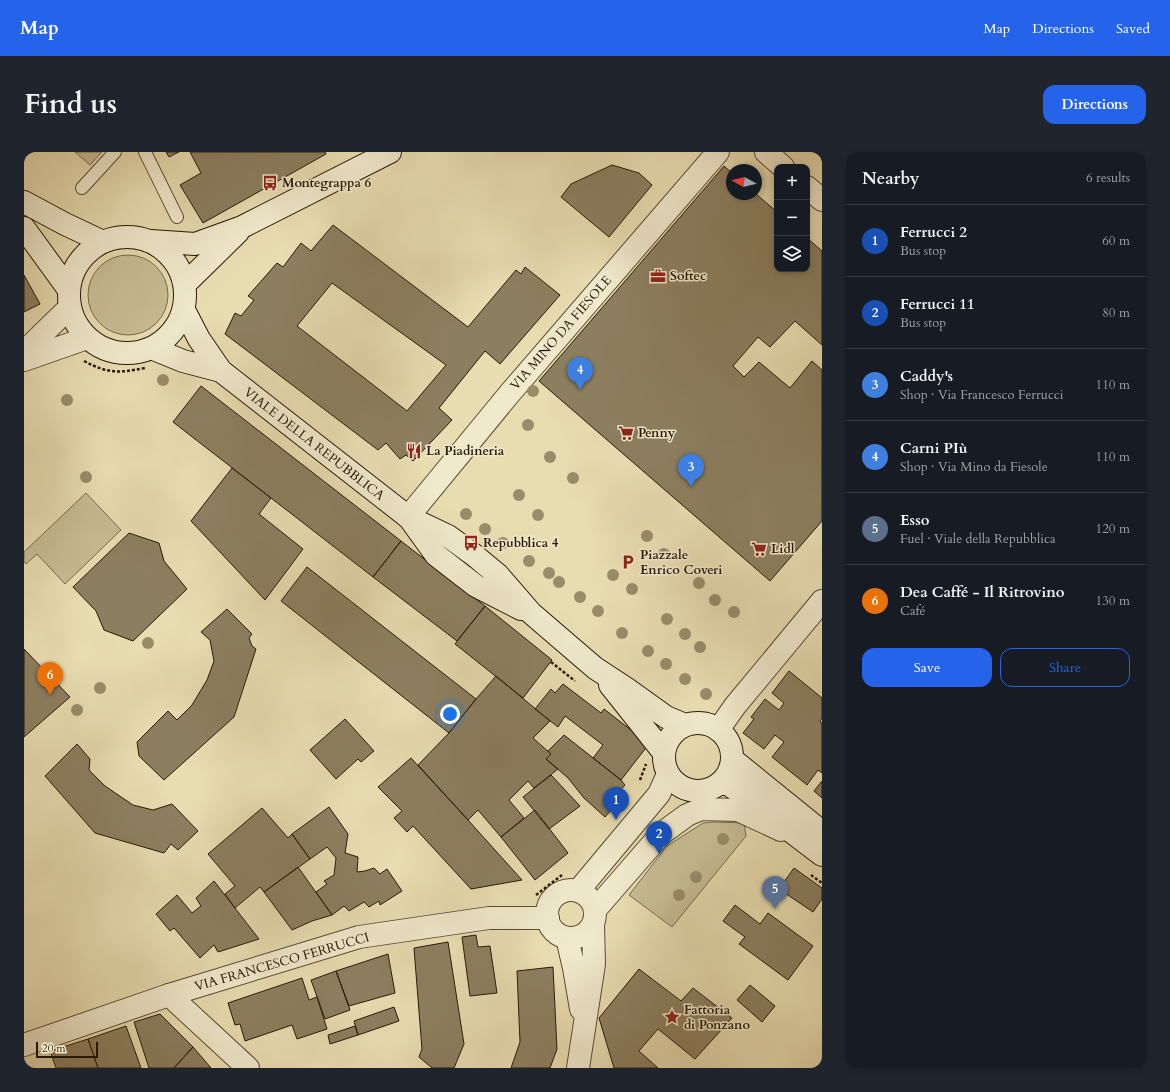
<!DOCTYPE html>
<meta charset="utf-8">
<style>
:root{--surface:#171b24;--page:#20242c;--text:#f1f3f6;--muted:#9ea1a6;--line:#363941;--accent:#2563eb}
body{margin:0;font-family:Cardo,serif;background:var(--page);color:var(--text)}
.controls{position:absolute;right:12px;top:12px;display:grid;overflow:hidden;border-radius:8px;box-shadow:0 2px 6px #0003}
.controls button{width:36px;height:36px;display:grid;place-items:center;padding:0;border:0;border-bottom:1px solid var(--line);background:var(--surface);color:var(--text);font:20px sans-serif}
.compass{position:absolute;left:702px;top:12px;width:36px;height:36px;border-radius:50%;background:var(--surface);box-shadow:0 2px 6px #0003;rotate:278deg}
.scale{position:absolute;left:12px;bottom:10px;width:62px;box-sizing:border-box;padding-left:4px;border:2px solid #281908;border-top:0;font-size:11px;line-height:14px;white-space:nowrap;color:#281908;-webkit-text-stroke:3px #f0e9cc;paint-order:stroke}
.you{position:absolute;left:426px;top:562px;width:14px;height:14px;margin:-10px;border:3px solid #fff;border-radius:50%;background:#1a73e8;box-shadow:0 0 0 6px #1a73e833}
.badge{display:grid;place-items:center;width:26px;height:26px;border-radius:50%;background:var(--accent);color:#fff;font-size:13px;font-weight:700}
.pin{position:absolute;translate:-50% -33px;filter:drop-shadow(0 1px 2px #0008)}
.pin::after{content:'';position:absolute;top:21px;width:14px;height:12px;background:inherit;clip-path:polygon(0 0,100% 0,50% 100%)}
.list{margin:0;padding:0;list-style:none}
h2{display:flex;justify-content:space-between;align-items:center;height:52px;margin:0;padding:0 16px;font-size:17px}
h2 small{font-size:13px;font-weight:400;color:var(--muted)}
.list li{display:grid;grid-template-columns:26px 1fr auto;gap:12px;align-items:center;box-sizing:border-box;height:72px;padding:0 16px;border-top:1px solid var(--line)}
.list b{display:block;font-size:15px;white-space:nowrap}
.list p{margin:0;font-size:13px;white-space:nowrap;color:var(--muted)}
.list em{font-size:13px;font-style:normal;color:var(--muted)}
.actions{display:flex;gap:8px;padding:12px 16px}
.actions a{flex:1;padding:9px 0;border:1px solid var(--accent);border-radius:12px;text-align:center;font-size:14px;color:var(--accent)}
.actions .main{background:var(--accent);color:#fff}
.icon{flex:none;width:22px;height:22px;fill:none;stroke:currentColor;stroke-width:2;stroke-linecap:round;stroke-linejoin:round}
.map{position:relative;flex:none;width:798px;height:916px;overflow:hidden;border-radius:12px}
header{display:flex;align-items:center;gap:24px;box-sizing:border-box;height:56px;padding:0 20px;background:var(--accent);color:#fff}
header strong{font-size:19px}
nav{display:flex;gap:22px;margin-inline-start:auto;font-size:14px}
.intro{display:flex;align-items:center;justify-content:space-between;box-sizing:border-box;height:96px;padding:0 24px}
h1{margin:0;font-size:28px}
.button{padding:10px 18px;border-radius:12px;background:var(--accent);color:#fff;font-size:14px;font-weight:700}
main{display:flex;gap:24px;padding:0 24px}
aside{flex:1;background:var(--surface);border-radius:12px;box-shadow:0 2px 6px #0003}
.map>svg:first-child{display:block}
.green{fill:#c7bc94;stroke:#786a4e}
.building{fill:#8c7f60;stroke:#281908;fill-rule:evenodd}
.lines{fill:none;stroke-linecap:round;stroke-linejoin:round}
.service-casing{stroke:#584a32;stroke-width:14}
.minor-casing{stroke:#584a32;stroke-width:24}
.tertiary-casing{stroke:#584a32;stroke-width:24}
.secondary-casing{stroke:#281908;stroke-width:24}
.path{stroke:#281908;stroke-width:2.5;stroke-dasharray:3 2;stroke-linecap:butt}
.service{stroke:#f0e9cc;stroke-width:12}
.minor{stroke:#f0e9cc;stroke-width:22}
.tertiary{stroke:#f0e9cc;stroke-width:22}
.secondary{stroke:#f0e9cc;stroke-width:22}
.tree{fill:#998c6b}
.labels{text-anchor:middle;dominant-baseline:central;stroke-width:3;stroke-linejoin:round;paint-order:stroke}
.poi-label{font-size:13px;font-weight:bold;fill:#281908;stroke:#f0e9cc;text-anchor:start}
.street-label{font-size:13px;fill:#281908;stroke:#f0e9cc}
</style>
<header>
<strong>Map</strong>
<nav><a>Map</a><a>Directions</a><a>Saved</a></nav>
</header>
<div class="intro"><h1>Find us</h1><a class="button">Directions</a></div>
<main>
<div class="map">
<svg width="798" height="916" viewBox="0 0 798 916">
<rect width="100%" height="100%" fill="#e8ddb1"/>
<filter id="stains"><feTurbulence type="fractalNoise" baseFrequency=".005" numOctaves="4"/><feColorMatrix values="0 0 0 0 .2 0 0 0 0 .09 0 0 0 0 .02 0 0 0 .5 -.17"/></filter>
<radialGradient id="worn" r=".72"><stop offset=".6" stop-color="#630" stop-opacity="0"/><stop offset="1" stop-color="#630" stop-opacity=".3"/></radialGradient>
<!-- green -->
<path class="green" d="M51,0H78L66,13Z
M64 143a40 40 0 1 1 80 0a40 40 0 1 1-80 0Z
M62,341L97,378L41,432L13,402L2,412L0,410V400Z
M690,670L720,671L722,684L648,775L605,743L643,694L679,671Z"/>
<!-- building -->
<path class="building" d="M142,0H155L145,5Z
M166,0H301L302,2L179,71L156,33L177,21Z
M588,13L615,21L628,33L585,85L537,45L547,32Z
M700,14L708,21V42H732L753,60V117H783V86L798,99V193L771,169L746,195L734,185L709,214L720,225L735,210L766,236L788,209L798,218V369L746,429L515,229Z
M309,73L444,175L492,118L497,122L501,115L536,143L476,212L461,199L415,256L428,268L389,309L382,303L376,307L362,291L354,298L201,182L211,161L217,164L230,148L224,144L253,111L259,115L277,91L287,99ZM308,131L422,213L383,259L273,174Z
M0,123L16,152L0,160Z
M177,234L377,389L349,425L149,270Z
M208,316L247,346L235,362L279,397L241,448L167,369Z
M105,381L135,391L140,409L163,437L109,489L80,478L72,459L49,435Z
M377,389L461,454L433,489L349,425Z
M283,415L452,547L425,581L257,449Z
M461,454L528,508L499,546L431,492Z
M203,457L228,482L225,486L228,494L232,497L210,565L140,628L115,604L113,590L144,559L153,568L168,553L183,528L190,509L186,488L177,480Z
M0,497L46,545L0,585Z
M765,519L798,546V566L796,569L798,571V621L794,618L783,633L748,605L760,590L751,583L740,597L719,581L730,567L727,565L741,547L755,558L760,551L748,541Z
M472,524L526,569L509,586L527,602L522,607L534,617L510,636L504,629L485,648L500,666L477,685L454,658L444,668L394,613L425,581L452,547Z
M539,532L577,561L580,557L625,592L597,628L569,606L579,593L541,564L534,575L511,557L527,537L531,541Z
M321,567L350,599L337,610L334,607L312,627L286,598Z
M540,583L597,628L601,633L590,645L594,650L581,665L560,646L544,626L522,607L527,602L524,599Z
M53,592L66,607L65,618L81,634L109,653L129,658L148,652L174,679L154,698L147,692L140,701L71,681L21,624Z
M387,606L444,668L498,728L447,737L389,674L383,680L370,666L378,659L354,635Z
M527,623L556,654L525,677L499,645Z
M798,629V646L790,639Z
M305,655L324,682L321,701L334,705L333,720L341,719L350,716L356,722L363,717L378,739L356,753L355,749L345,755L340,750L325,759L320,754L308,763L292,740L303,732L300,729L310,723L312,706L303,695L286,707L268,682Z
M238,656L264,686L268,682L286,707L240,740L236,735L211,756L201,742L211,734L184,702Z
M511,658L544,701L511,728L477,685Z
M274,715L308,763L288,769L268,778L240,740Z
M770,716L798,736V747L789,760L755,737Z
M190,729L235,787L194,800L190,793L176,806L150,776L146,779L132,762L153,743L168,761L177,754L172,746Z
M711,753L736,772L744,761L789,794L764,828L715,792L721,785L699,769Z
M452,783L454,795L466,794L473,841L446,844L438,785Z
M424,790L440,892L430,916H408L395,905L398,897L390,796Z
M364,802L371,841L325,854L312,819Z
M529,815L533,897L526,916H487L496,890L493,819Z
M615,817L657,849L669,836L708,866L671,907L634,877L615,899L634,916H590L575,866Z
M312,819L326,858L301,867L287,828Z
M278,826L285,848L293,845L303,877L273,887L268,873L221,889L216,872L211,873L204,851Z
M726,833L751,854L738,870L713,848Z
M370,855L375,869L334,883L330,869Z
M136,862L169,895L150,916H125L110,870Z
M102,874L117,916H74L64,887Z
M331,874L334,883L306,892L304,883Z
M64,887L74,916H32L26,899Z
M169,895L187,916H150Z"/>
<g class="lines">
<!-- service casing -->
<g class="service-casing">
<path id="service" d="M121,0L153,65
M58,36L91,0"/>
</g>
<!-- minor casing -->
<g class="minor-casing">
<path id="minor" d="M742,0L759,15
M783,35L798,48
M384,365L486,241L694,0
M694,578L711,554L798,449
M145,843L224,916"/>
</g>
<!-- tertiary casing -->
<g class="tertiary-casing">
<path id="tertiary" d="M0,200L46,155
M0,208L63,186
M523 762a24 24 0 1 1 48 0a24 24 0 1 1-48 0Z
M554,739L635,642L644,622
M571,758L637,682L663,663L677,657L714,658L757,678
M543,786L550,816L557,857
M0,893L145,843L335,785L465,766H524
M554,916L570,812L569,772"/>
</g>
<!-- secondary casing -->
<g class="secondary-casing">
<path id="secondary" d="M0,50L41,72L77,89
M0,76L45,138
M45 143a58 58 0 1 1 116 0a58 58 0 1 1-116 0Z
M127,89L171,92L218,75L366,0
M161,132L214,80
M160,158L175,187L197,219L384,365L424,384L450,403L474,423L507,461L571,516L603,537L642,565L661,573
M127,196L159,209L197,219
M386,367L412,403L452,434L497,457
M586,533L640,601
M640 605a34 34 0 1 1 68 0a34 34 0 1 1-68 0Z
M708,607L798,680
M699,628L798,703"/>
</g>
<!-- path -->
<path class="path" d="M60,209C84,222 95,221 121,216
M527,510L551,529
M616,628L622,612
M787,723L798,731
M512,743L538,723"/>
<!-- service -->
<use href="#service" class="service"/>
<!-- minor -->
<use href="#minor" class="minor"/>
<!-- tertiary -->
<use href="#tertiary" class="tertiary"/>
<!-- secondary -->
<use href="#secondary" class="secondary"/>
</g>
<!-- trees -->
<g class="tree">
<circle cx="139" cy="228" r="6"/>
<circle cx="509" cy="239" r="6"/>
<circle cx="43" cy="248" r="6"/>
<circle cx="504" cy="273" r="6"/>
<circle cx="526" cy="305" r="6"/>
<circle cx="62" cy="325" r="6"/>
<circle cx="549" cy="326" r="6"/>
<circle cx="495" cy="343" r="6"/>
<circle cx="442" cy="362" r="6"/>
<circle cx="514" cy="363" r="6"/>
<circle cx="461" cy="377" r="6"/>
<circle cx="623" cy="384" r="6"/>
<circle cx="479" cy="391" r="6"/>
<circle cx="640" cy="402" r="6"/>
<circle cx="505" cy="409" r="6"/>
<circle cx="525" cy="421" r="6"/>
<circle cx="589" cy="423" r="6"/>
<circle cx="535" cy="430" r="6"/>
<circle cx="675" cy="431" r="6"/>
<circle cx="608" cy="437" r="6"/>
<circle cx="556" cy="445" r="6"/>
<circle cx="691" cy="448" r="6"/>
<circle cx="574" cy="459" r="6"/>
<circle cx="710" cy="460" r="6"/>
<circle cx="643" cy="467" r="6"/>
<circle cx="598" cy="481" r="6"/>
<circle cx="661" cy="482" r="6"/>
<circle cx="124" cy="491" r="6"/>
<circle cx="676" cy="495" r="6"/>
<circle cx="624" cy="499" r="6"/>
<circle cx="642" cy="512" r="6"/>
<circle cx="661" cy="527" r="6"/>
<circle cx="76" cy="536" r="6"/>
<circle cx="682" cy="542" r="6"/>
<circle cx="53" cy="558" r="6"/>
<circle cx="699" cy="687" r="6"/>
<circle cx="672" cy="725" r="6"/>
<circle cx="655" cy="743" r="6"/>
</g>
<!-- icons -->
<defs>
<g id="bus-bare" transform="scale(1.2)"><path d="M-5-6H5V4H4V6H2V4H-2V6H-4V4H-5ZM-3.5-4V0h7V-4ZM-3.5 1.2v1.5H-2V1.2ZM2 1.2v1.5H3.5V1.2Z" fill="#8f2418" stroke="#f0e9cc" stroke-width="2.5" paint-order="stroke"/></g>
<g id="office-bare" transform="scale(1.2)"><path d="M-6-3h4V-5.5h4V-3h4V5H-6ZM-1-4.5V-3h2v-1.5ZM-6 0V1H6V0Z" fill="#8f2418" stroke="#f0e9cc" stroke-width="2.5" paint-order="stroke"/></g>
<g id="supermarket-bare" transform="scale(1.2)"><path d="M-6-5.5h2.5l.6 2H6L4.5 2H-2.5L-4.4-4H-6ZM-1.5 3.2a1.3 1.3 0 1 0 .1 0ZM3 3.2a1.3 1.3 0 1 0 .1 0Z" fill="#8f2418" stroke="#f0e9cc" stroke-width="2.5" paint-order="stroke"/></g>
<g id="restaurant-bare" transform="scale(1.2)"><path d="M-5-6h1v4h1v-4h1v4h1v-4h1v5L-1.5 .5V6h-2V.5L-5-1ZM5-6V6H3V1.5H1.5Q1.5-4 5-6Z" fill="#8f2418" stroke="#f0e9cc" stroke-width="2.5" paint-order="stroke"/></g>
<g id="parking-bare" transform="scale(1.2)"><path d="M-3.5-5.5H1a3.5 3.5 0 0 1 0 7H-1V5.5H-3.5ZM-1-3.4V-.6H.8a1.4 1.4 0 0 0 0-2.8Z" fill="#8f2418" stroke="#f0e9cc" stroke-width="2.5" paint-order="stroke"/></g>
<g id="sight-bare" transform="scale(1.2)"><path d="M0-6L1.8-2.2L6-1.7L2.9 1.2L3.7 5.4L0 3.3L-3.7 5.4L-2.9 1.2L-6-1.7L-1.8-2.2Z" fill="#8f2418" stroke="#f0e9cc" stroke-width="2.5" paint-order="stroke"/></g>
</defs>
<g fill-rule="evenodd">
<use href="#bus-bare" x="246" y="31"/>
<use href="#office-bare" x="634" y="124"/>
<use href="#supermarket-bare" x="602" y="281"/>
<use href="#restaurant-bare" x="390" y="299"/>
<use href="#bus-bare" x="447" y="391"/>
<use href="#supermarket-bare" x="735" y="397"/>
<use href="#parking-bare" x="604" y="410"/>
<use href="#sight-bare" x="648" y="865"/>
</g>
<g class="labels">
<!-- poi labels -->
<g class="poi-label">
<text x="258" y="31">Montegrappa 6</text>
<text x="646" y="124">Softec</text>
<text x="614" y="281">Penny</text>
<text x="402" y="299">La Piadineria</text>
<text x="459" y="391">Repubblica 4</text>
<text x="747" y="397">Lidl</text>
<text x="616" y="403">Piazzale<tspan x="616" dy="15">Enrico Coveri</tspan></text>
<text x="660" y="858">Fattoria<tspan x="660" dy="15">di Ponzano</tspan></text>
</g>
<!-- street labels -->
<g class="street-label">
<text transform="translate(537 181) rotate(-49)">VIA MINO DA FIESOLE</text>
<text transform="translate(290 292) rotate(38)">VIALE DELLA REPUBBLICA</text>
<text transform="translate(258 810) rotate(-16)">VIA FRANCESCO FERRUCCI</text>
</g>
</g>
<rect width="100%" height="100%" filter="url(#stains)"/>
<rect width="100%" height="100%" fill="url(#worn)"/>
</svg>
<div class="controls">
<button>+</button>
<button>−</button>
<button><svg class="icon" aria-label="layers" viewBox="0 0 24 24"><path d="M12 4l9 5-9 5-9-5zM3 14l9 5 9-5"/></svg></button>
</div>
<svg class="compass" viewBox="-18 -18 36 36"><path d="M0-13l5 13h-10z" fill="#e53935"/><path d="M0 13l5-13h-10z" fill="#9ea1a6"/></svg>
<div class="scale">20 m</div>
<div class="you"></div>
<div class="pin badge" style="left:592px;top:668px;background:#1a4fb4">1</div>
<div class="pin badge" style="left:635px;top:702px;background:#1a4fb4">2</div>
<div class="pin badge" style="left:667px;top:335px;background:#3f7fe0">3</div>
<div class="pin badge" style="left:556px;top:238px;background:#3f7fe0">4</div>
<div class="pin badge" style="left:751px;top:757px;background:#5c6f8a">5</div>
<div class="pin badge" style="left:26px;top:543px;background:#e8710a">6</div>
</div>
<aside>
<h2>Nearby<small>6 results</small></h2>
<ul class="list">
<li><span class="badge" style="background:#1a4fb4">1</span><div><b>Ferrucci 2</b><p>Bus stop</p></div><em>60 m</em></li>
<li><span class="badge" style="background:#1a4fb4">2</span><div><b>Ferrucci 11</b><p>Bus stop</p></div><em>80 m</em></li>
<li><span class="badge" style="background:#3f7fe0">3</span><div><b>Caddy's</b><p>Shop · Via Francesco Ferrucci</p></div><em>110 m</em></li>
<li><span class="badge" style="background:#3f7fe0">4</span><div><b>Carni PIù</b><p>Shop · Via Mino da Fiesole</p></div><em>110 m</em></li>
<li><span class="badge" style="background:#5c6f8a">5</span><div><b>Esso</b><p>Fuel · Viale della Repubblica</p></div><em>120 m</em></li>
<li><span class="badge" style="background:#e8710a">6</span><div><b>Dea Caffé - Il Ritrovino</b><p>Café</p></div><em>130 m</em></li>
</ul>
<div class="actions"><a class="main">Save</a><a>Share</a></div>
</aside>
</main>
